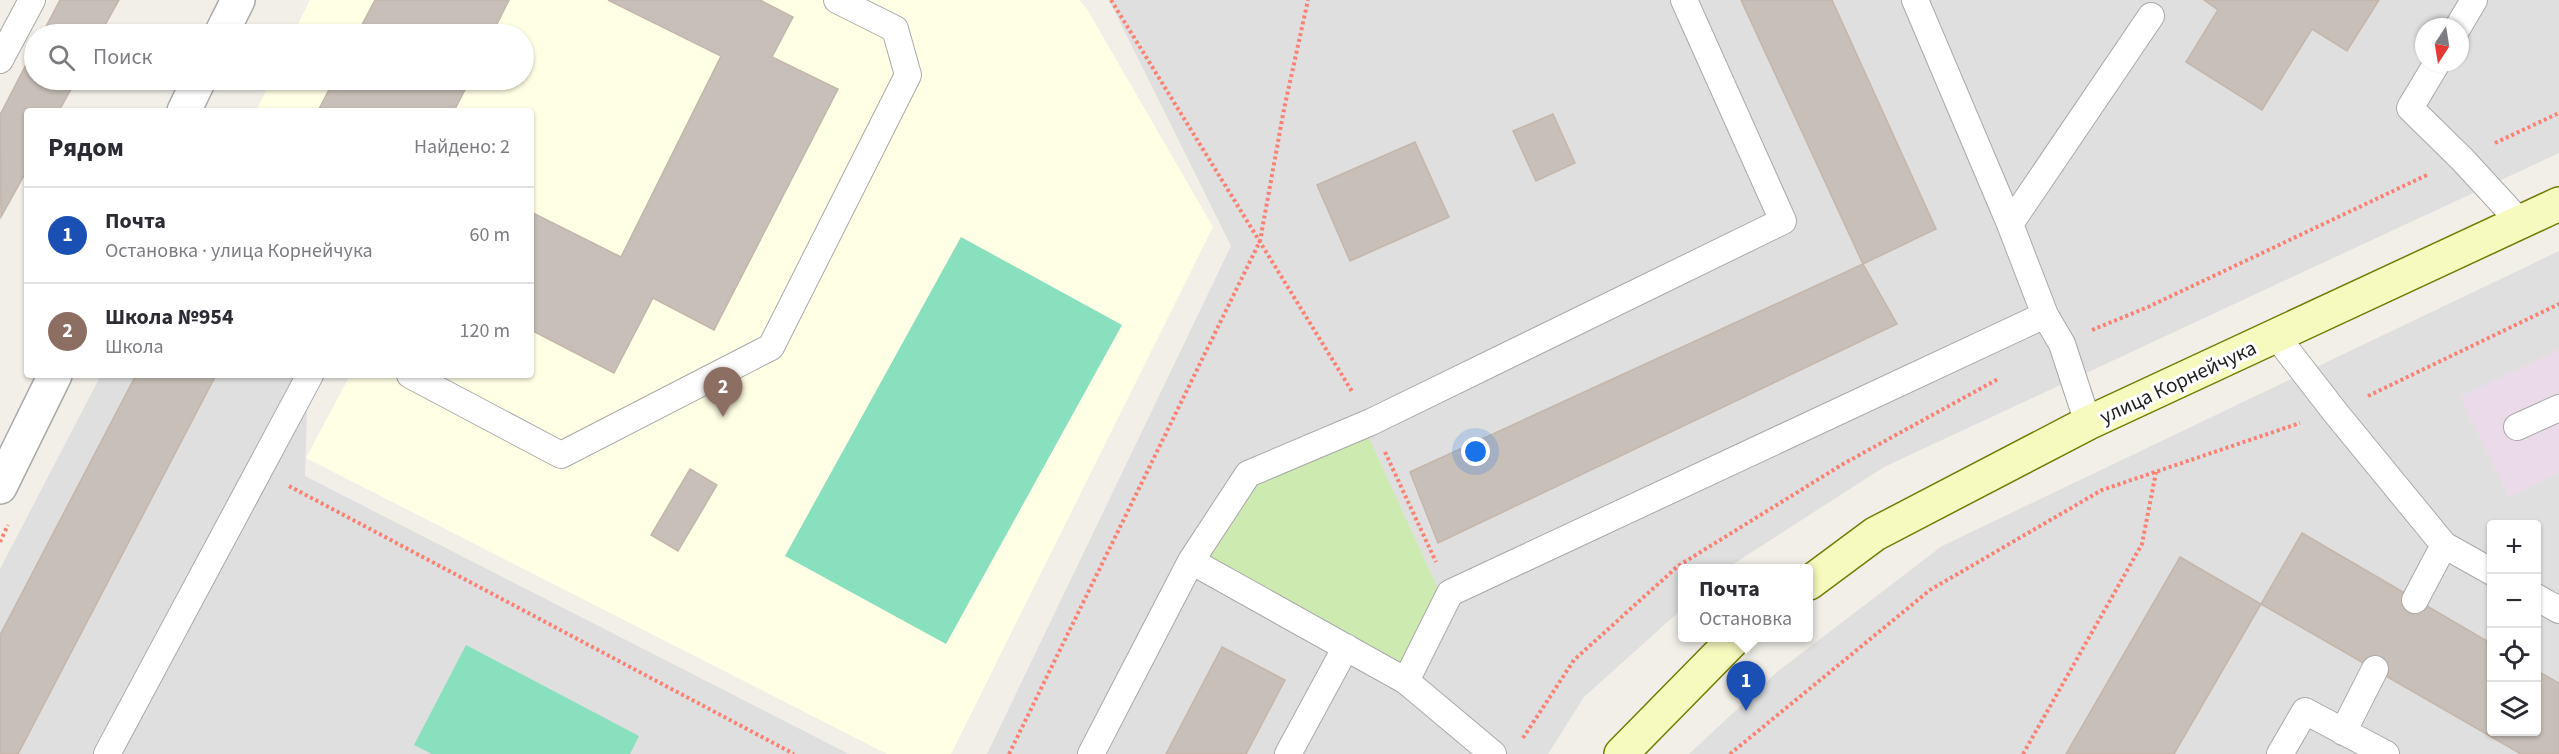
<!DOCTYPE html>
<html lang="ru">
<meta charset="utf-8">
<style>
:root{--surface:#fff;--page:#f2f2f3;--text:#2b2b33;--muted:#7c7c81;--line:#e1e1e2;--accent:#2563eb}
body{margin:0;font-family:"Source Sans 3",sans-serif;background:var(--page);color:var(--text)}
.controls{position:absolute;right:18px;bottom:18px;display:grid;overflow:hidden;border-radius:6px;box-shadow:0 2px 4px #0004}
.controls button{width:54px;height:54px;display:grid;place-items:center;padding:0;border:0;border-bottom:2px solid var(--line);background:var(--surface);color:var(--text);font:30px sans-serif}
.compass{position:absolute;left:2415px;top:18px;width:54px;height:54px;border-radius:50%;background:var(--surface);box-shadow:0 2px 4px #0004;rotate:192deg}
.you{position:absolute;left:1476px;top:452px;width:21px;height:21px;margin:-15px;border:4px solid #fff;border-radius:50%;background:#1a73e8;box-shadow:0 0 0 9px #1a73e833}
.badge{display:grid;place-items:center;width:39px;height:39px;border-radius:50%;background:var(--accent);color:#fff;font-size:20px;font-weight:700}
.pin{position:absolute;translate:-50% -50px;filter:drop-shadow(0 2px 3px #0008)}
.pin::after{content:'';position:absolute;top:32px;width:21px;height:18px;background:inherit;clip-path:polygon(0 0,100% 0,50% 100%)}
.popup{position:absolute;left:1678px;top:564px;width:135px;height:78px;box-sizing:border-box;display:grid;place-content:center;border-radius:6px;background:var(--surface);filter:drop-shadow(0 2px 4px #0005);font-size:20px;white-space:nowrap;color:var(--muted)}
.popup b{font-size:22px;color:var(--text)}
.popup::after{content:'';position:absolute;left:50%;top:100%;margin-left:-12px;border:12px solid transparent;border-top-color:var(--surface)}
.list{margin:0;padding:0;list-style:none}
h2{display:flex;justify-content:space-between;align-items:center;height:78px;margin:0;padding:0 24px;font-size:26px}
h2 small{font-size:20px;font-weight:400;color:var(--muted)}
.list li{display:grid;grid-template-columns:39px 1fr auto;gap:18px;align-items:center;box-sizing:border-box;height:96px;padding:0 24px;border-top:2px solid var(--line)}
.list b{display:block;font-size:22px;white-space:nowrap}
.list p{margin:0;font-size:20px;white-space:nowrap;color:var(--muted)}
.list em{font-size:20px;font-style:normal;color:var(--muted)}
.icon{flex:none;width:33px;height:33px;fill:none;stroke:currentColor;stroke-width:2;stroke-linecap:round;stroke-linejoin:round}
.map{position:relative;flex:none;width:2559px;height:754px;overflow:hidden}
.search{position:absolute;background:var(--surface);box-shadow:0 2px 4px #0004;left:24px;top:24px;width:510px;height:66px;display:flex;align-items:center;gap:15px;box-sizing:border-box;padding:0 21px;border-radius:33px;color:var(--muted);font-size:22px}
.panel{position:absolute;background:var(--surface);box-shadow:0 2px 4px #0004;left:24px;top:108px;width:510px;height:270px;border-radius:6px}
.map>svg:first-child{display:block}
.residential{fill:#e0dfdf;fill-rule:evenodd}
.industrial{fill:#ebdbe8}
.education{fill:#ffffe5}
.grass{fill:#cdebb0}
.pitch{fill:#88e0be}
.building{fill:#c7bfb8;stroke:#c4b6ab;stroke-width:1.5}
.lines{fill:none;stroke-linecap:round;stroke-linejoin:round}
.lane-casing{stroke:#a9a9a9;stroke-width:28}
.street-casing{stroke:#a9a9a9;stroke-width:36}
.secondary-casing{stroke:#707d05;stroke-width:36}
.path{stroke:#fa8072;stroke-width:4;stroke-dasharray:3 3;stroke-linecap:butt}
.lane{stroke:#fff;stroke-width:26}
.street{stroke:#fff;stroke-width:33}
.secondary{stroke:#f7fabf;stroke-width:33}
.labels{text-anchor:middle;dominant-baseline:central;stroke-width:6;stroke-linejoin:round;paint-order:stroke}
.street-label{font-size:21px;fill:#222;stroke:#fff}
</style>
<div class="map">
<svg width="2559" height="754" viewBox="0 0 2559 754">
<rect width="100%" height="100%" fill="#f2efe9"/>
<!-- residential -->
<path class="residential" d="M1109,0H2559V153L1884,467L1727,568H1683V608L1584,697L1548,754H987L1231,246ZM2424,27H2460V63H2424Z
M2559,251V754H1689L1777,672L1942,546ZM2492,524H2536V732H2492Z
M101,375H308L305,476L849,754H0V569Z"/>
<!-- industrial -->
<path class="industrial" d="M2559,349V473L2509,498L2460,397Z"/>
<!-- education -->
<path class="education" d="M310,0H1079L1087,9L1213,227L951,754H887L306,458L350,375H531V111H256L271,80H524V34H293Z"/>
<!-- grass -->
<path class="grass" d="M1368,436L1439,591L1400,665L1208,558L1259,481Z"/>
<!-- pitch -->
<path class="pitch" d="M961,237L1122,325L946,644L785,556Z
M466,645L639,736L630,754H432L414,745Z"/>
<!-- building -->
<path class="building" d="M60,0H119L100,34H42Z
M375,0H509L492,34H357Z
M608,0H760L793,17L772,57L838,89L714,330L653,298L614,373L531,330V212L621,257L721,56Z
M1741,0H1832L1936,229L1863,264Z
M2204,0H2379L2347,51L2312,29L2262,110L2186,62L2218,10Z
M34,49V80H76L59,111H27V170L1,217L0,115Z
M334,80H470L454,111H318Z
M1553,114L1575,163L1536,181L1513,131Z
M1415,142L1449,217L1350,261L1317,185Z
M1863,264L1897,324L1438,543L1410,472Z
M136,375H216L18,754H0V635Z
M690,469L717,485L678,551L651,535Z
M2302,533L2492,644V732H2536V670L2559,683V754H2521L2261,604Z
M2180,557L2261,604L2174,754H2066Z
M1222,647L1285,680L1246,754H1166Z"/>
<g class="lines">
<!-- lane casing -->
<g class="lane-casing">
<path id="lane" d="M1915,0L2010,224L2045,315L2062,344L2088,423
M2458,27L2474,0
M0,60L32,0
M2437,63L2410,108L2462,159L2520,222
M2010,224L2151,16
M2277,337L2335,412L2444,545L2492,572
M410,375L561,455L771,347L908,75L895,29L837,0
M2517,427L2559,408
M2536,597L2559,610
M2415,600L2444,545
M1406,681L1450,593L2045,315
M2343,732L2375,669
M107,754L310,375
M1091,754L1191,561
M1288,754L1346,647
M1493,754L1406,681L1191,561L1248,474L1371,422L1783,221L1684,0
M2280,754L2305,711L2386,754"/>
</g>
<!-- street casing -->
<g class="street-casing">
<path id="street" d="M221,34L238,0
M184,111L199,80
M0,487L55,375"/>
</g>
<!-- secondary casing -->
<g class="secondary-casing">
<path id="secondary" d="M1809,583L1875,534L2088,423L2559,204
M1621,754L1735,638"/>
</g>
<!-- path -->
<path class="path" d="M1111,0L1353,393
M2495,143L2559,113
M2092,330L2148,307L2429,174
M2368,396L2559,304
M1385,452L1436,562
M289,486L794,754
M0,542L8,525
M1523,738L1574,660L1678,566L1843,464L1998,379
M1009,754L1260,241L1284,109L1308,0
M1730,754L1930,590L2102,490L2300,423
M2023,754L2142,544L2156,472"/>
<!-- lane -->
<use href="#lane" class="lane"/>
<!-- street -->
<use href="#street" class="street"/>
<!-- secondary -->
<use href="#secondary" class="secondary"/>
</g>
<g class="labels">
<!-- street labels -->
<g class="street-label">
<text transform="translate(2178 382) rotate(-25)">улица Корнейчука</text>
</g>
</g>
</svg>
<div class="controls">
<button>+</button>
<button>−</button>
<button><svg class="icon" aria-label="locate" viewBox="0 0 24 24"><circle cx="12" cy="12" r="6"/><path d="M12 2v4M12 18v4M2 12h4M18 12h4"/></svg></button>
<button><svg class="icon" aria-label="layers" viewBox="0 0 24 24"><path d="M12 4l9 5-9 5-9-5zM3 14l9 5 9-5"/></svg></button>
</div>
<svg class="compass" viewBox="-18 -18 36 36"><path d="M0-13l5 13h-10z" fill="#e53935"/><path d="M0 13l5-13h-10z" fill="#7c7c81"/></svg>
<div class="you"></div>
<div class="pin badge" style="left:1746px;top:711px;background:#1a4fb4">1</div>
<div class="popup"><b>Почта</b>Остановка</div>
<div class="pin badge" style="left:723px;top:417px;background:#8d6e63">2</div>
<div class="search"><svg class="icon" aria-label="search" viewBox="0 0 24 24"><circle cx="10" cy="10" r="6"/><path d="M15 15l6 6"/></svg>Поиск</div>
<section class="panel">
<h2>Рядом<small>Найдено: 2</small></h2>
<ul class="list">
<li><span class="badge" style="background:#1a4fb4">1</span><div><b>Почта</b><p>Остановка · улица Корнейчука</p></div><em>60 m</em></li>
<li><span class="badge" style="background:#8d6e63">2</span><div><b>Школа №954</b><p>Школа</p></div><em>120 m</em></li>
</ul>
</section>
</div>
